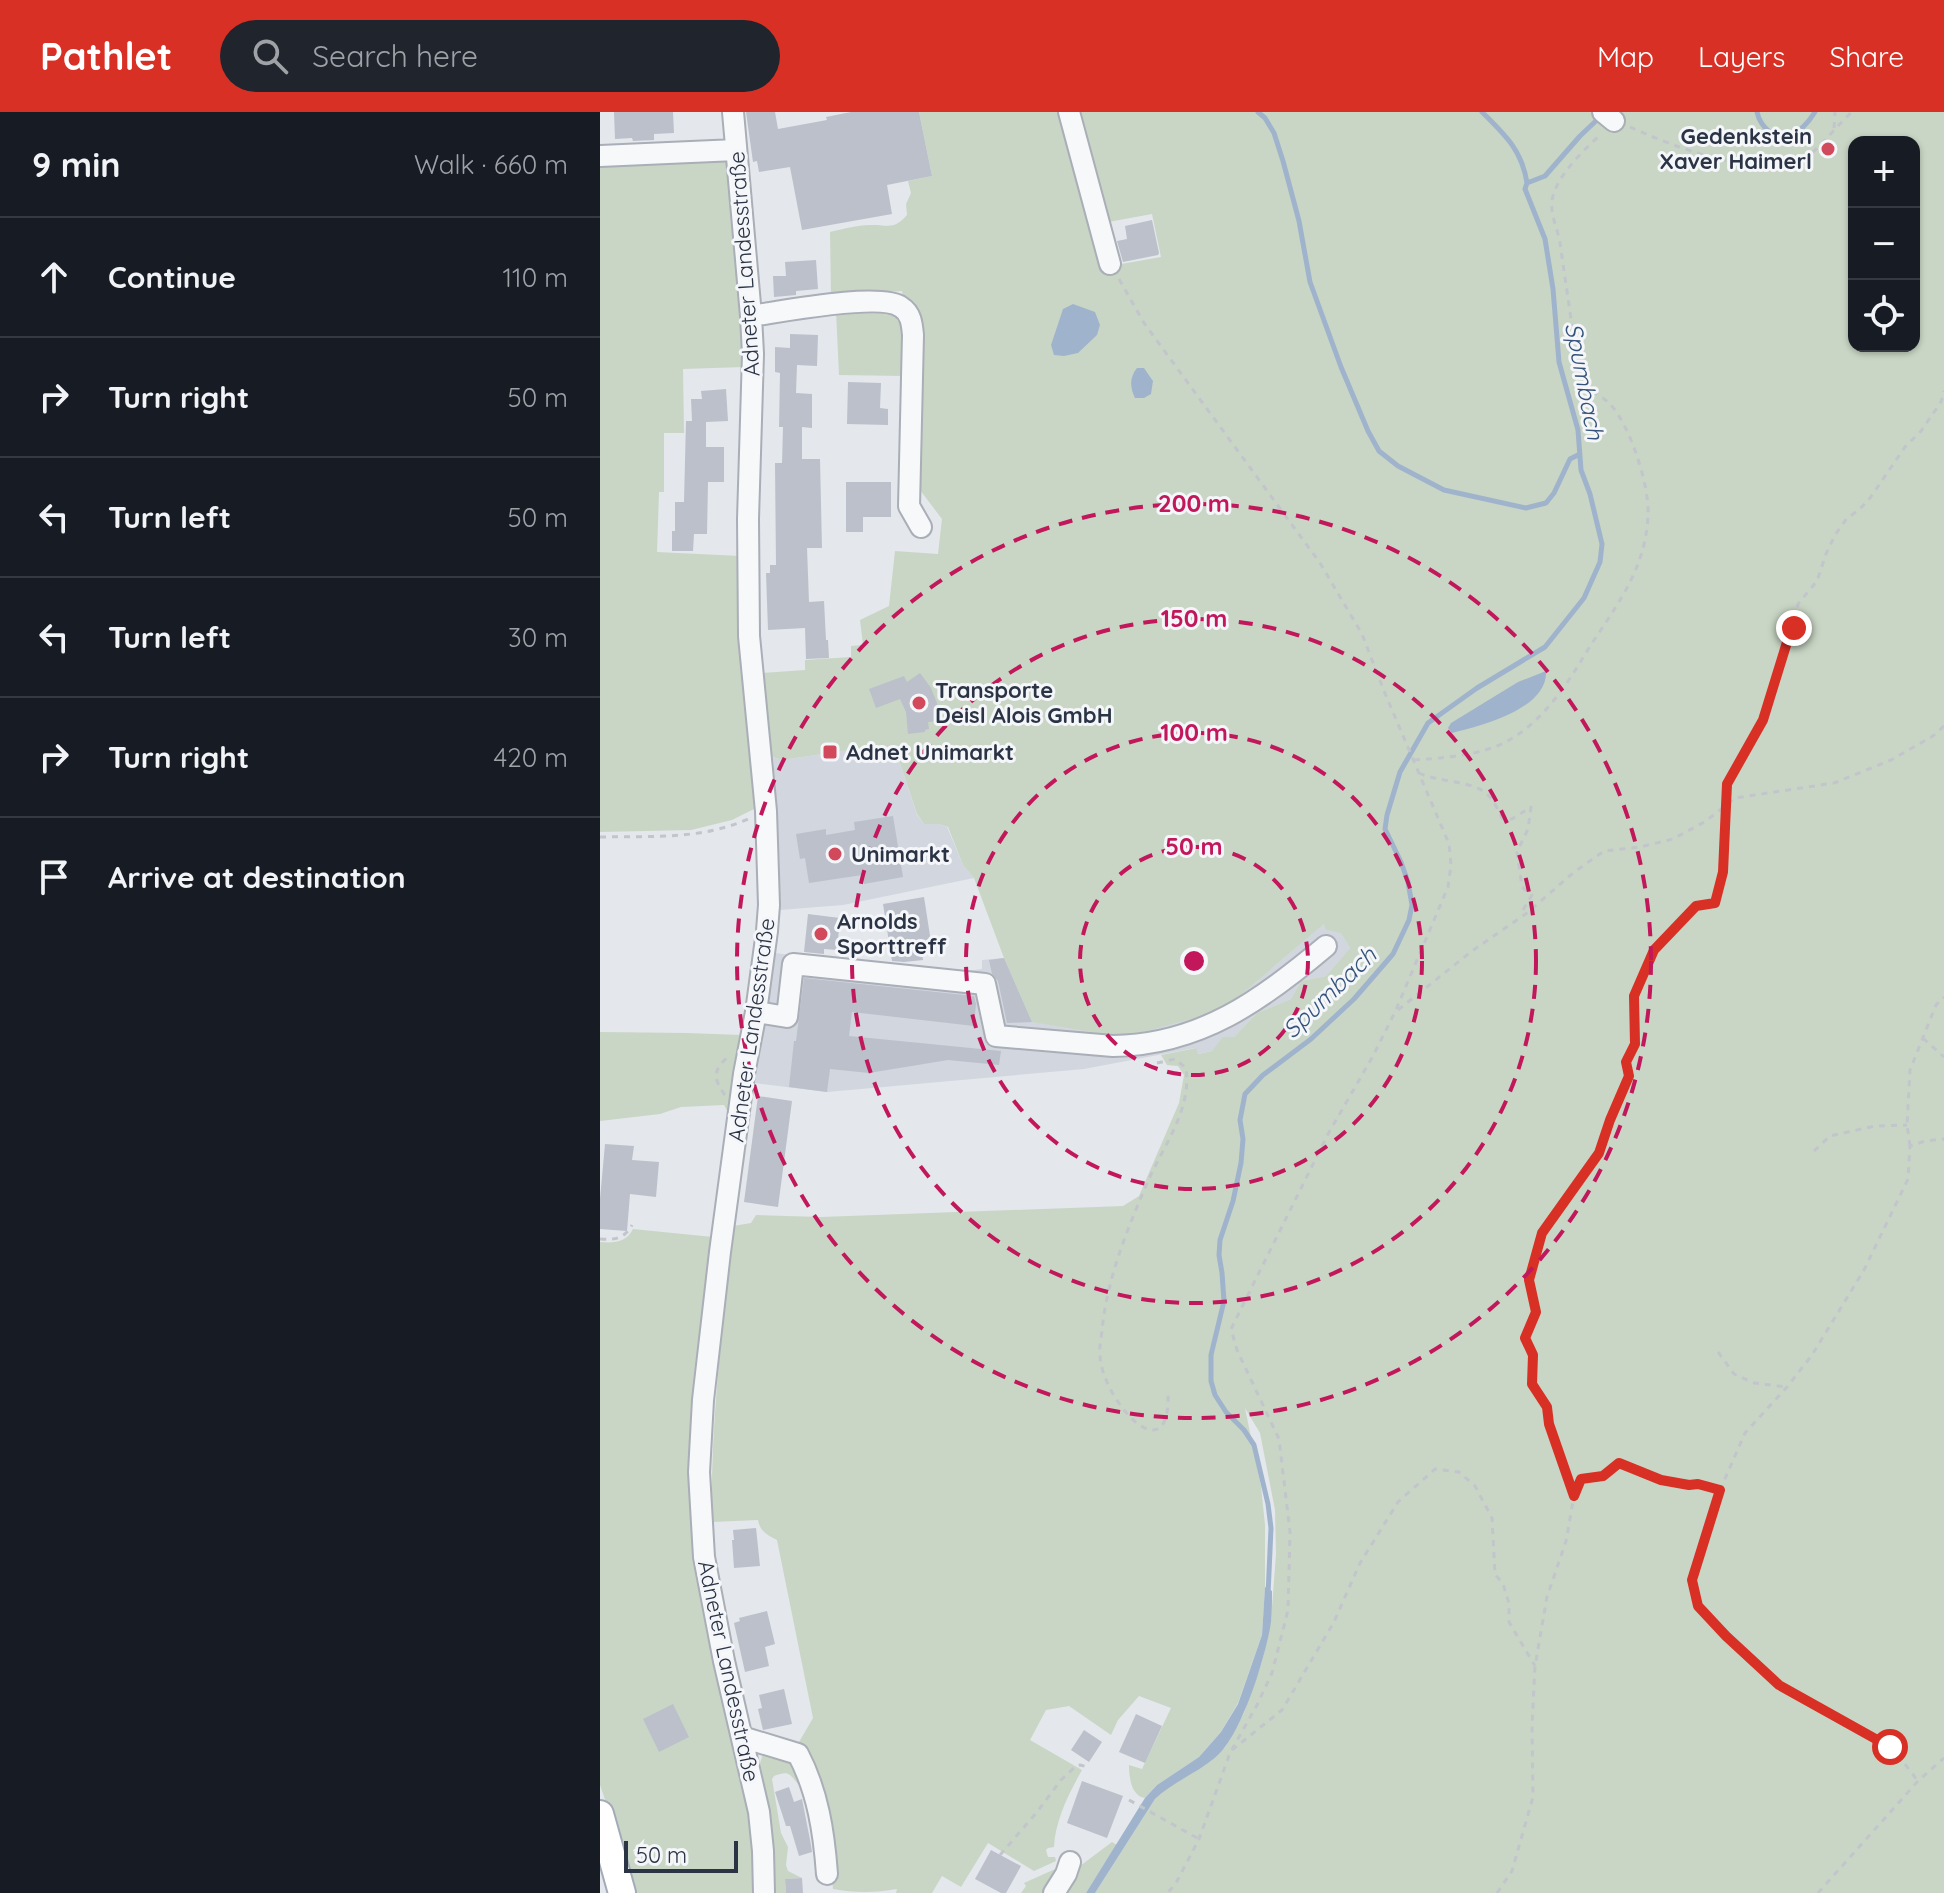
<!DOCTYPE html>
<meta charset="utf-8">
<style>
:root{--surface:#171b24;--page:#20242c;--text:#f1f3f6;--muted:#9ea1a6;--line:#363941;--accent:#d93025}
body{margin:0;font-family:Quicksand,sans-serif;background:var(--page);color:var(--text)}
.controls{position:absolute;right:24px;top:24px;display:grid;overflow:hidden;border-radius:16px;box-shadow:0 2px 6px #0004}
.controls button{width:72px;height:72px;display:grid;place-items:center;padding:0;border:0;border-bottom:2px solid var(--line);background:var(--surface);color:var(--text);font:40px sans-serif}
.scale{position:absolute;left:24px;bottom:20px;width:114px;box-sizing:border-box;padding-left:8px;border:4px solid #2b3445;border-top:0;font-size:22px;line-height:28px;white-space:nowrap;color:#2b3445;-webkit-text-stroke:6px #f4f6f9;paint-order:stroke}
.stop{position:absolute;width:24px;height:24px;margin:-18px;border:6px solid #d93025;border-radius:50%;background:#fff}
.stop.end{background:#d93025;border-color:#fff;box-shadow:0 2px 8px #0008}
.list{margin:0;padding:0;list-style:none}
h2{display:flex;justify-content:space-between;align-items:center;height:104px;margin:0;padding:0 32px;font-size:34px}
h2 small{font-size:26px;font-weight:400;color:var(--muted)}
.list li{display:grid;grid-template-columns:52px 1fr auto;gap:24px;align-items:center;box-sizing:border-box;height:120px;padding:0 32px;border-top:2px solid var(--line)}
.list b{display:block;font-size:30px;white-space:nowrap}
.list em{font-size:26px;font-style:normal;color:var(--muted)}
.icon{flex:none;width:44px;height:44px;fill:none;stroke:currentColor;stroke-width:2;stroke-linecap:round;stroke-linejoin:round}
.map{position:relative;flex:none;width:1344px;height:1781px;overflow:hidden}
header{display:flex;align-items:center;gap:48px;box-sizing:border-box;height:112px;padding:0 40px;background:var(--accent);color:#fff}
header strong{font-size:38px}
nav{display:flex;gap:44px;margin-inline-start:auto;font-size:28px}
.search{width:560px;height:72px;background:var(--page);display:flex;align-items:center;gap:20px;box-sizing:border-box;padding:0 28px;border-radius:44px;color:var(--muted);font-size:30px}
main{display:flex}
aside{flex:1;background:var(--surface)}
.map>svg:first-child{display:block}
.built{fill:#d2d6de}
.green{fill:#c9d6c5;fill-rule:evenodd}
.water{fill:#9fb4cc}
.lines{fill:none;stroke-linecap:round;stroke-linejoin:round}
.stream{stroke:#9fb4cc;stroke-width:5}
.building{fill:#bbc0ca}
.minor-casing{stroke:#a9aeb7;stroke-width:24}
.major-casing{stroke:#a3abb8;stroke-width:30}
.path{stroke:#c2c5cb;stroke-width:3;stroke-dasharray:6 6;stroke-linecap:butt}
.minor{stroke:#f7f8fa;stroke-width:20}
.major{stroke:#fff;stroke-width:26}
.route{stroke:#d93025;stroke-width:10}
.ring{fill:none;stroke:#c2185b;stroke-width:4;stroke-dasharray:14 10}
.poi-dot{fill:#d1495b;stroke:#f4f6f9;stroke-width:3}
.labels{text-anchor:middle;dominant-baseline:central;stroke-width:6;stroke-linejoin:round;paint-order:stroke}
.poi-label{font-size:22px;font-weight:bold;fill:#2b3445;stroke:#f4f6f9;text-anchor:start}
.street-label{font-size:22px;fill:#2b3445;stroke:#f4f6f9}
.water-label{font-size:24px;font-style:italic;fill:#34527a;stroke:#f4f6f9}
.centre{fill:#c2185b;stroke:#f4f6f9;stroke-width:4}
.ring-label{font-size:24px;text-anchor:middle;font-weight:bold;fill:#c2185b;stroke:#f4f6f9;stroke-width:6;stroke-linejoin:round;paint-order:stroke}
</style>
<header>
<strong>Pathlet</strong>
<div class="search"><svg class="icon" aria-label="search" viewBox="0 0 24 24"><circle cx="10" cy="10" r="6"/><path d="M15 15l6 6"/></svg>Search here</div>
<nav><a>Map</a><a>Layers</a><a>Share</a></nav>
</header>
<main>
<aside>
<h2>9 min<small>Walk · 660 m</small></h2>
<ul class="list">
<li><svg class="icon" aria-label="ahead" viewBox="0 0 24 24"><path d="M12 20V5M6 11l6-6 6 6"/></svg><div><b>Continue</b></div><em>110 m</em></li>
<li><svg class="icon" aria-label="right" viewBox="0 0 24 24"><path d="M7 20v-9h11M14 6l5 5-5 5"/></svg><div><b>Turn right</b></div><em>50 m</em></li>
<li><svg class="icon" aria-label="left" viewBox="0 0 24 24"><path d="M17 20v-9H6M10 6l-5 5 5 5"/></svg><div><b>Turn left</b></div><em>50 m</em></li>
<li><svg class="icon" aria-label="left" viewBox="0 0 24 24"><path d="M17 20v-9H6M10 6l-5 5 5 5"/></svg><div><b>Turn left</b></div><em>30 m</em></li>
<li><svg class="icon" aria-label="right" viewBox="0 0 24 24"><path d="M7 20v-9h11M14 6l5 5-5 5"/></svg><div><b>Turn right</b></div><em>420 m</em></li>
<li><svg class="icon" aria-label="arrive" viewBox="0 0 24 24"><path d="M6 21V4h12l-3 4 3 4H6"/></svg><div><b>Arrive at destination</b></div></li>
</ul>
</aside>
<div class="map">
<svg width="1344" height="1781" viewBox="0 0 1344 1781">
<rect width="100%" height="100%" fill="#e4e7ec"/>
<!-- built -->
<path class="built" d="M277,634H288L297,642L317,703L324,712H339L347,715L363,753L374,766L243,793L180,798L179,738L173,645L182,648Z
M725,811L726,818L741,820L750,836L726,864L701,869L691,887L657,901L634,925L612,939L597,942L595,936L484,957L227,980L154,971L168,891L175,841L343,862L382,857V848L404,846L432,910L618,900L642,882Z"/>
<!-- green -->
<path class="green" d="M319,0H465L510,154L561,145L552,102L503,111L472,0H1344V1781H495L555,1687L565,1678L616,1645L626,1634L644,1601L662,1550L671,1509L676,1442L675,1398L660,1321L645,1296L661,1374L665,1413V1475L662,1523L638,1591L621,1620L599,1645L557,1673L545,1686C531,1684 529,1665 529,1653L542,1657L571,1596L539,1584L518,1608L511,1623L469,1594L446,1598L430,1628L482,1658C469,1681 455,1709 454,1735L448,1736L446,1738L448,1745H455L456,1749L434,1759L388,1731L361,1775L342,1764L332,1781H296L297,1777C275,1781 254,1781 233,1777L227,1715L214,1671L199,1630L213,1606L177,1428C168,1423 160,1420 158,1408L112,1410C110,1311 123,1213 133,1114L151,1111L156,1103L221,1105L523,1094L539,1084L579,991L584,963L578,954L567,953L561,943L596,936L598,942L612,939L623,925H634L657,901L691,887L701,869L726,864L750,836L741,821L726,818L724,812L642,882L618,900L523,925L432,910L404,846L374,766L363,753L348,715L339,712H324L317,702L297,642L288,634H277L182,648L173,645L170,639L162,561L205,558V548L251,545V534L263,533L260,508L289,494L295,439L338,442L342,407L320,378L316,358L320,214L314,197L303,185L302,179L231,185L230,120C243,117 257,113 270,113C288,112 293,119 307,103L306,92L311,81L308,69L332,64ZM1254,30H1314V234H1254Z
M128,48L133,130L144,202V255L83,257L84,321H64V380H59L57,440L140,444L139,518L144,589L156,696L132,708L91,718L0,720V52Z
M236,199H291L305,211V264L239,263Z
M0,920L86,921L142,923L128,1000L124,993L81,995L60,1002L0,1009Z
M33,1117L113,1125L94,1300L140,1658L154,1733V1781H34L23,1740L0,1673V1130C14,1131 26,1131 33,1117Z
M173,1640L186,1641L204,1674H200C189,1662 190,1658 174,1664L172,1667L181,1721L188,1735L186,1753L188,1759L202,1766L185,1767L186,1781H173C177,1738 169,1694 160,1651L163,1642Z
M512,1730L517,1733L486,1781H459L480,1754Z
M453,1758H458L449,1781H421L426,1774L424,1771Z"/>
<!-- water -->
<path class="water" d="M473,192L495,200L500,213L497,223L478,241L464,244L454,243L451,233L463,197Z
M537,256H544L553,269L551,282L544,286H535C530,275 529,266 537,256Z
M946,559C948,597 881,614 852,621L848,616L851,611L918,570Z
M665,1475L672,1479C672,1489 672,1500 671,1510C666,1544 642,1623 616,1645C597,1661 573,1670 555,1687L495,1781H486L545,1686L557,1673L599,1645L621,1620L638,1592L662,1523Z"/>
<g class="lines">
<!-- stream -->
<path class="stream" d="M658,0L665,6L674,21L683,49L699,109L710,170L741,255L768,319L779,339L798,354L844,378L926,396L946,391L954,381L970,347L980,342
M882,0C905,23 922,38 927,71
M1157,0C1160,14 1175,30 1191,23C1201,19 1210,8 1215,0
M668,1483L671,1416L668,1392L654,1333L644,1318L626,1300L615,1283L611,1269V1243L624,1189L622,1161L619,1143L620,1128L633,1089L641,1051L643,1027L640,1008L645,982L663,963L711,927L754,887L793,842L809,808L812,793L808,770L801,750L785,717L787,703L800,660L828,611L877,576L945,535L984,486L1000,450L1002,432L990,382L981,358L978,318L959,250L953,177L945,127L925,77L927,71L945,64L980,24L999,6"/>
</g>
<!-- building -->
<path class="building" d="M14,0H73L74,21L54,22V28L33,29L32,26L15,27Z
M146,0H175L178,17L227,8L226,5L251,0H319L332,64L287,73L292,102L202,118L190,55L159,60L157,49L153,50Z
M552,108L559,141L558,143L523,150L517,129L527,127L525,114Z
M216,148L218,177L196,179V183L174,185L173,164H186L185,150Z
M190,222L218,223L217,254L197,253L196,281L212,282V316L202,315V347H220L222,436H207L209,490L224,489L226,528H228L229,546L206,547L205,516L168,518L166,461H170V453H176L175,351H182L183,315H179L180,261L175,260V235L190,236Z
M248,270L281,271L280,296L288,297V313L247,312Z
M126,277L128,309L106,310V335H124V370H108L107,422H94L93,439H72V419H75V390H84L86,309H92L91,287H102L101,279Z
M246,370H291V405H263V420H246Z
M320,561L331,576L337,591L339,609L328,610L329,617L325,618V620L308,622L306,600L300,587L276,596L269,577L304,564L307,570Z
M293,704L303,765L264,772L262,763L209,771L205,746L200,747L196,722L226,717V723L255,718L254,710Z
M324,785L331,830L321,832L323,848L304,850L292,849L283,792Z
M208,802L240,806L237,838L224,837V842L204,840Z
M404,846L432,910L407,911L398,869L392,862L389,848Z
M204,866L374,884L376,892L374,914L252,900L249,924L401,939L399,953L348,948L269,961L230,957L227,980L189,975L194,929H196Z
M158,984L192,989L178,1095L144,1090Z
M5,1032L34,1034L32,1048L59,1050L56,1085L30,1082L27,1119L0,1117V1087Z
M156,1416L160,1454L134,1456L132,1428H134L133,1418Z
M167,1499L175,1532L165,1535L169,1554L145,1560L134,1511L140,1509L139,1506Z
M184,1577L192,1612L163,1618L158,1597L162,1596L159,1583Z
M73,1592L89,1625L59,1640L43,1607Z
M536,1602L562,1614L545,1651L519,1640Z
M484,1618L502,1630L489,1650L471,1638Z
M482,1669L523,1684L507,1726L467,1711Z
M189,1675L194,1690L202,1687L211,1733L212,1740L199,1744L190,1714H186L175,1680Z
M391,1738L421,1754L406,1781H401L375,1767Z
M202,1766L203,1781H186L185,1767Z"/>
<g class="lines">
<!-- minor casing -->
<g class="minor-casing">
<path id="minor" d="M133,0L151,204L153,242L148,407L149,524L166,699L169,793L167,819L156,900L144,962L120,1140L103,1288L99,1360L104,1445L124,1549L159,1700L163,1739L164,1781
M469,0L510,152
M1003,0L1014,9
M0,44L136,38
M151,204C180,200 280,180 301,195C311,201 312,212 313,223L309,394L321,415
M156,900L187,905L193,852L385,872L396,924L513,934C600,933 662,888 726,834
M142,1625L198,1642C218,1680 224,1721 227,1762
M454,1781L466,1762L470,1750"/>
</g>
<!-- major casing -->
<g class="major-casing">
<path id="major" d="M0,1702L22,1781"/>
</g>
<!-- path -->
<path class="path" d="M1030,15C1074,35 1156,67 1203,47C1214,43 1240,10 1252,0
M1234,16L1235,0
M519,167L544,211L720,451L762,522L784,579L849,732L851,753L848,775L795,900L773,944L728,1022L631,1217L637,1238L679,1327L690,1420L688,1498L672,1561L657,1593L630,1641L599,1727L575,1773L567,1781
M814,648C842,646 871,644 897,634C936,618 963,579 984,544C1013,497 1045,462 1048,404C1050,375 1030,312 1009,291C1002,284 992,281 986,273C974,258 974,232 972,214C968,186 964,159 960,131C958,118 950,102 952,89C955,65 984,38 1001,22
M819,661C837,670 876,669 888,683C894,689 898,698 902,706L912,707L931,695L928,717L917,740L922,775L932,783L920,803
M0,725C50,724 101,728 148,707
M798,898L872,839L927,801L973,761L1004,739L1040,735L1073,727L1106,709L1135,686L1234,671L1291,648L1333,624L1344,614
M1323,926L1344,945
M557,951L575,947L586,956C592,997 564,1033 548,1069C527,1118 507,1166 502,1219C501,1227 499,1236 500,1244C502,1288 572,1366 568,1278
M125,983C112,966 113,956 131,943
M1310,1034L1307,1013L1310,958L1336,893L1344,885
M1214,1039L1230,1024L1275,1014L1307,1013
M0,1127C15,1128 24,1127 32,1113
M1118,1240L1134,1262L1154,1271L1187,1275
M1120,1378L1092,1468L1098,1494L1126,1524L1179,1573L1290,1635C1300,1644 1309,1658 1318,1669
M974,1384L949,1312L947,1295L932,1272L933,1243L925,1226L936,1200L929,1168L942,1121L975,1077L999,1041L1010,1008L1029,964L1026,950L1035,932L1034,884L1054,838L1096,794L1115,791L1123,760L1127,672L1163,608L1188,527L1194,516L1198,492L1217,469L1226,442L1235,423L1247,406L1259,398L1270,386L1305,335L1321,319L1341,290L1344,279
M632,1638L682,1598L734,1510L760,1451L798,1390L835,1357L859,1360L875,1374L892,1406L895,1462L903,1472L909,1491V1510L935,1554
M529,1688L599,1727
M400,1743L437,1700L461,1668L476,1654L480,1653L488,1655
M897,1781L912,1759L933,1685L932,1614L935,1554L947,1485L966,1429L974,1384L981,1367L1003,1364L1019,1351L1061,1368L1089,1373L1098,1372L1120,1378L1145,1321L1187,1275L1212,1243L1264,1158L1308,1067L1310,1034L1325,1029L1344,1027
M1218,1781L1318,1669L1344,1646"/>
<!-- minor -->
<use href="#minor" class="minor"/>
<!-- major -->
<use href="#major" class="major"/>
</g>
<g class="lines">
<!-- route -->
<path class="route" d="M1194,516L1188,527L1163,608L1127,672L1123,760L1115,791L1096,794L1054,838L1034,884L1035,932L1026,950L1029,964L1010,1008L999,1041L942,1121L929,1168L936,1200L925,1226L933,1243L932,1272L947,1295L949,1312L974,1384L981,1367L1003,1364L1019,1351L1061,1368L1089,1373L1098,1372L1120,1378L1092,1468L1098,1494L1126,1524L1179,1573L1290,1635"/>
</g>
<!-- distance rings -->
<g class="ring">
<circle cx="594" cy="849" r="114"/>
<circle cx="594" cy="849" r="228"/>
<circle cx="594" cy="849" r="342"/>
<circle cx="594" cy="849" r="457"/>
</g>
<!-- markers -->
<g class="poi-dot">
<circle cx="1228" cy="37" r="8"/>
<circle cx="319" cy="591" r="8"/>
<rect x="222" y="632" width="16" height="16" rx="4"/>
<circle cx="235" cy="742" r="8"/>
<circle cx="221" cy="822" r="8"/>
</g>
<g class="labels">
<!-- poi labels -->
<g class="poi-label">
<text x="1212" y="24" text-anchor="end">Gedenkstein<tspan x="1212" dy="25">Xaver Haimerl</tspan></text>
<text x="335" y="578">Transporte<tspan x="335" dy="25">Deisl Alois GmbH</tspan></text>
<text x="246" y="640">Adnet Unimarkt</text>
<text x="251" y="742">Unimarkt</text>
<text x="237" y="809">Arnolds<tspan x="237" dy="25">Sporttreff</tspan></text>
</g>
<!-- street labels -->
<g class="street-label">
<text transform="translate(144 152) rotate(-94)">Adneter Landesstraße</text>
<text transform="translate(151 918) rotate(-82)">Adneter Landesstraße</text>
<text transform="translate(129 1559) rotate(78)">Adneter Landesstraße</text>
</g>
<!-- water labels -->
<g class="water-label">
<text transform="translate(985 269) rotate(79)">Spumbach</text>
<text transform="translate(729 880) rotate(-44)">Spumbach</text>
</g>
</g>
<circle cx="594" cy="849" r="12" class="centre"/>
<g class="ring-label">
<text x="594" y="400">200 m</text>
<text x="594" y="515">150 m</text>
<text x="594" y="629">100 m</text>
<text x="594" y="743">50 m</text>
</g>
</svg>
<div class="controls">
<button>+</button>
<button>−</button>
<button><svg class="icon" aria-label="locate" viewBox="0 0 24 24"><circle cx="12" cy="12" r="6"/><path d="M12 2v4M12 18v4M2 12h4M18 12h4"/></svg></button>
</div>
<div class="scale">50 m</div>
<div class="stop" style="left:1290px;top:1635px"></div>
<div class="stop end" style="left:1194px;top:516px"></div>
</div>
</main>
